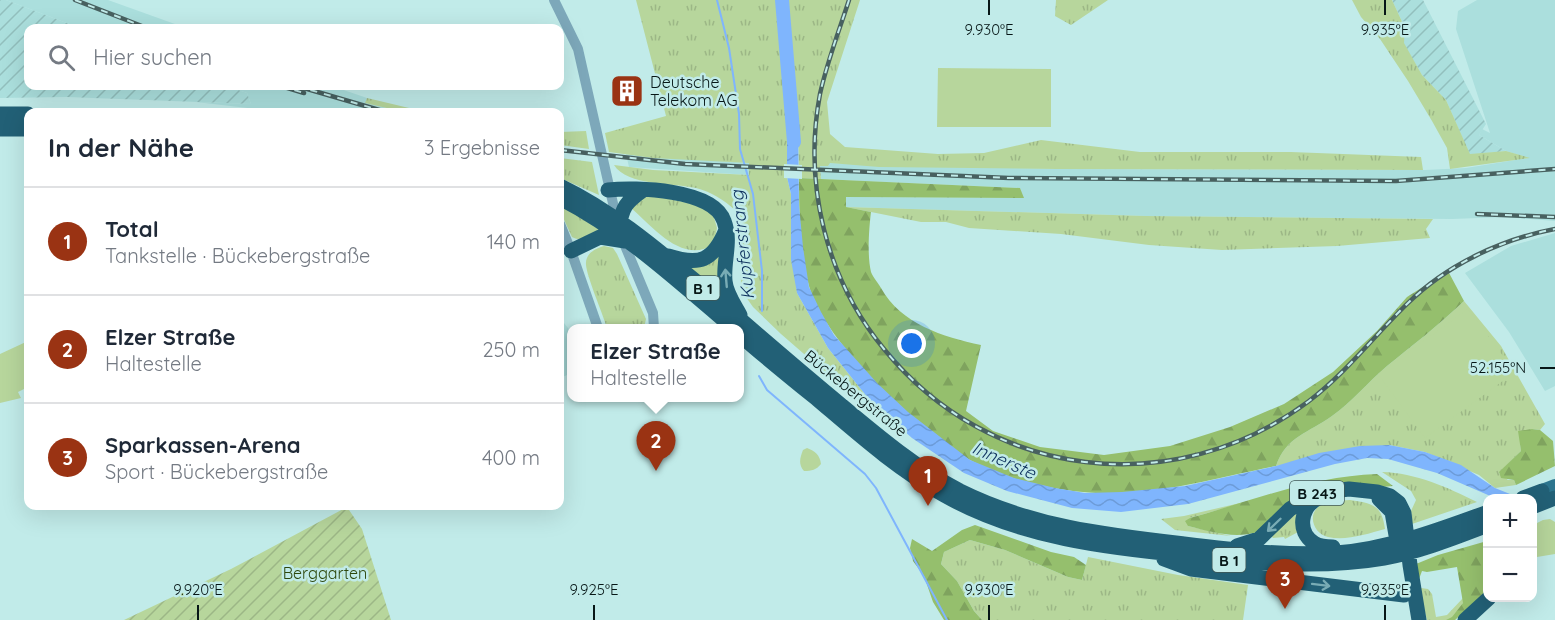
<!DOCTYPE html>
<html lang="de">
<meta charset="utf-8">
<style>
:root{--surface:#fff;--page:#f6f6f7;--text:#1f2937;--muted:#747a83;--line:#e0e1e3;--accent:#9a3313}
body{margin:0;font-family:Quicksand,sans-serif;background:var(--page);color:var(--text)}
.controls{position:absolute;right:18px;bottom:18px;display:grid;overflow:hidden;border-radius:12px;box-shadow:0 6px 24px #0002}
.controls button{width:54px;height:54px;display:grid;place-items:center;padding:0;border:0;border-bottom:2px solid var(--line);background:var(--surface);color:var(--text);font:30px sans-serif}
.you{position:absolute;left:912px;top:344px;width:21px;height:21px;margin:-15px;border:4px solid #fff;border-radius:50%;background:#1a73e8;box-shadow:0 0 0 9px #1a73e833}
.badge{display:grid;place-items:center;width:39px;height:39px;border-radius:50%;background:var(--accent);color:#fff;font-size:20px;font-weight:700}
.pin{position:absolute;translate:-50% -50px;filter:drop-shadow(0 2px 3px #0008)}
.pin::after{content:'';position:absolute;top:32px;width:21px;height:18px;background:inherit;clip-path:polygon(0 0,100% 0,50% 100%)}
.popup{position:absolute;left:567px;top:324px;width:177px;height:78px;box-sizing:border-box;display:grid;place-content:center;border-radius:12px;background:var(--surface);filter:drop-shadow(0 2px 4px #0005);font-size:20px;white-space:nowrap;color:var(--muted)}
.popup b{font-size:22px;color:var(--text)}
.popup::after{content:'';position:absolute;left:50%;top:100%;margin-left:-12px;border:12px solid transparent;border-top-color:var(--surface)}
.list{margin:0;padding:0;list-style:none}
h2{display:flex;justify-content:space-between;align-items:center;height:78px;margin:0;padding:0 24px;font-size:26px}
h2 small{font-size:20px;font-weight:400;color:var(--muted)}
.list li{display:grid;grid-template-columns:39px 1fr auto;gap:18px;align-items:center;box-sizing:border-box;height:108px;padding:0 24px;border-top:2px solid var(--line)}
.list b{display:block;font-size:22px;white-space:nowrap}
.list p{margin:0;font-size:20px;white-space:nowrap;color:var(--muted)}
.list em{font-size:20px;font-style:normal;color:var(--muted)}
.icon{flex:none;width:33px;height:33px;fill:none;stroke:currentColor;stroke-width:2;stroke-linecap:round;stroke-linejoin:round}
.map{position:relative;flex:none;width:1555px;height:620px;overflow:hidden}
.search{position:absolute;background:var(--surface);box-shadow:0 6px 24px #0002;left:24px;top:24px;width:540px;height:66px;display:flex;align-items:center;gap:15px;box-sizing:border-box;padding:0 21px;border-radius:12px;color:var(--muted);font-size:22px}
.panel{position:absolute;background:var(--surface);box-shadow:0 6px 24px #0002;left:24px;top:108px;width:540px;height:402px;border-radius:12px}
.map>svg:first-child{display:block}
.built{fill:#abdfdd}
.industrial{fill:url(#industrial-furrows)}
.grass{fill:url(#grass-tufts)}
.forest{fill:url(#forest-firs)}
.park{fill:#b7d69c}
.garden{fill:url(#garden-furrows)}
.water{fill:url(#water-waves)}
.pier{fill:#c1ebe9}
.lines{fill:none;stroke-linecap:round;stroke-linejoin:round}
.stream{stroke:#7fb5fd;stroke-width:2}
.river{stroke:#7fb5fd;stroke-width:14}
.minor{stroke:#7da8ba;stroke-width:10}
.major{stroke:#2c758e;stroke-width:14}
.highway{stroke:#226076;stroke-width:15}
.rail-casing{stroke:#486160;stroke-width:4.5}
.rail{stroke:#c1ebe9;stroke-width:2;stroke-dasharray:7;stroke-linecap:butt}
.oneway{stroke:#79acb5}
.ticks{fill:none;stroke:#071717;stroke-width:2}
.labels{text-anchor:middle;dominant-baseline:central;stroke-width:5;stroke-linejoin:round;paint-order:stroke}
.shield{fill:#c1ebe9;stroke:#3f5756;stroke-width:1.5}
.shield-label{font-size:15px;font-weight:bold;fill:#071717}
.poi-label{font-size:16px;fill:#071717;stroke:#c1ebe9;text-anchor:start}
.street-label{font-size:16px;fill:#071717;stroke:#c1ebe9}
.park-label{font-size:16px;fill:#2d470c;stroke:#c1ebe9}
.water-label{font-size:18px;font-style:italic;fill:#0d305d;stroke:#c1ebe9}
.ticks-label{font-size:15px;text-anchor:middle;fill:#071717;stroke:#c1ebe9;stroke-width:5;stroke-linejoin:round;paint-order:stroke}
</style>
<div class="map">
<svg width="1555" height="620" viewBox="0 0 1555 620">
<defs>
<pattern id="industrial-furrows" width="10" height="10" patternUnits="userSpaceOnUse" patternTransform="scale(1.5)"><rect width="10" height="10" fill="#abdfdd"/><path d="M-1 1l2-2M0 10L10 0M9 11l2-2" fill="none" stroke="#92bfbd"/></pattern>
<pattern id="grass-tufts" width="24" height="20" patternUnits="userSpaceOnUse" patternTransform="scale(1.5)"><rect width="24" height="20" fill="#b7d69c"/><path d="M3 7l-1-3M5 7V3M7 7l1-3M15 17l-1-3M17 17v-4M19 17l1-3" fill="none" stroke="#9cb786"/></pattern>
<pattern id="forest-firs" width="22" height="20" patternUnits="userSpaceOnUse" patternTransform="scale(1.5)"><rect width="22" height="20" fill="#95bf6d"/><path d="M5 1l3.5 6h-7zM16 11l3.5 6h-7z" fill="#7fa35e"/></pattern>
<pattern id="garden-furrows" width="10" height="10" patternUnits="userSpaceOnUse" patternTransform="scale(1.5)"><rect width="10" height="10" fill="#b7d69c"/><path d="M-1 1l2-2M0 10L10 0M9 11l2-2" fill="none" stroke="#9cb786"/></pattern>
<pattern id="water-waves" width="16" height="10" patternUnits="userSpaceOnUse" patternTransform="scale(1.5)"><rect width="16" height="10" fill="#7fb5fd"/><path d="M0 5q4-4 8 0t8 0" fill="none" stroke="#6c9bd8"/></pattern>
</defs>
<rect width="100%" height="100%" fill="#c1ebe9"/>
<!-- built -->
<path class="built" d="M6,0H108L186,28H80Z
M1477,0H1555V221L1504,217L1452,219L1146,216L846,207V197L1023,198L1020,188L821,179L820,166H828L829,163L1057,169L1425,170L1466,168L1528,158L1506,151L1479,135L1482,129L1490,133L1456,29L1458,11Z
M227,86H332L367,98L366,103L404,112H281L196,102L251,104L247,93Z
M626,154L749,163V175L629,167Z
M1555,233V386L1545,391L1509,332L1465,273L1511,246Z
M560,320L564,323L572,333V373L560,378Z"/>
<!-- industrial -->
<path class="industrial" d="M0,0H6L80,28H28V86H227L247,93L251,104L67,97L0,98Z
M1392,0H1423L1486,124L1479,135L1506,151L1470,155L1446,100L1422,75L1403,43L1405,28Z"/>
<!-- grass -->
<path class="grass" d="M636,0H860L827,102L830,134L845,147L938,154L984,153L1041,140L1140,152H1291L1421,157L1423,170L1057,169L879,167L830,163L828,166H820L821,179L799,178L798,123L784,100L787,124V177L791,194L797,293L828,348L872,403L871,405L845,384L842,387L781,334L753,307L741,290L740,211H736C724,200 712,192 696,188C674,183 627,186 614,165L653,170L749,175V163L653,158L609,152L605,133L666,116Z
M1056,0H1108L1071,25L1055,16Z
M1352,0H1392L1405,28L1404,43L1422,75L1446,100L1470,154L1506,151L1530,158L1450,169L1447,148L1432,121L1408,81L1380,39L1361,17Z
M367,98L426,112H404L365,103Z
M586,131L589,149L560,145V132Z
M560,158L592,162L599,195L560,178Z
M646,194L698,205L713,214L717,228L714,244C683,265 654,228 631,208Z
M560,202L607,230C595,235 583,243 572,237L560,211Z
M846,207L1146,216L1433,219L1426,229L1430,238L1337,246L1222,250L1149,245L1061,234L969,228L946,222H921Z
M604,246L613,248L617,254L646,319L644,328H609L606,325C602,312 587,277 586,265C585,254 594,249 604,246Z
M723,246L729,301L686,265Z
M1464,301L1501,346L1545,424L1540,430L1532,429L1520,443L1521,451L1499,473L1508,480H1514L1516,485L1495,488L1479,475L1425,452L1389,445L1276,466C1286,436 1309,433 1332,416C1352,402 1368,382 1387,366C1413,345 1439,325 1464,301Z
M1382,472C1416,473 1447,487 1477,502L1412,524L1411,511L1416,500L1411,491Z
M1253,500L1190,518L1188,526L1231,536L1175,530L1161,519L1184,516Z
M1350,500C1372,503 1382,505 1385,529C1367,534 1346,541 1328,537C1315,534 1307,517 1318,507C1325,500 1340,501 1350,500Z
M1298,507L1300,531L1285,539L1284,537L1273,538L1270,534Z
M970,540L1005,550L1068,577L1082,580L1088,557L1178,575L1248,585L1243,620H982L974,611L957,581L941,564L944,552Z
M1421,588L1428,589L1432,594L1436,617L1447,615L1463,598V603L1455,620H1427L1419,589Z"/>
<!-- forest -->
<path class="forest" d="M799,178L1020,188L1024,198L846,197V207L871,212C869,229 867,255 871,272C873,277 878,283 881,288C901,324 943,337 981,345L966,411L993,431L1040,447L1104,455L1170,446L1230,427L1284,404L1333,372L1377,331L1407,297L1448,271L1464,301C1439,325 1413,345 1387,366C1368,382 1352,402 1332,416C1309,433 1286,436 1276,466C1215,478 1145,499 1083,492C1045,489 1003,478 970,460C919,431 825,343 809,286C800,252 799,213 799,178Z
M1532,429L1540,430L1553,441L1555,466L1516,485L1514,480L1501,478L1499,472L1521,451L1518,431Z
M1377,474L1393,486L1382,487L1348,484L1258,532C1234,539 1212,532 1188,526L1185,521L1190,518C1251,501 1313,476 1377,474Z
M975,525L1051,552L1074,557L1086,565L1082,580L1068,577L1005,550L970,540L944,552L941,564L957,581L974,611L982,620H944L933,602L924,576L913,561L910,548L912,539L932,551L962,530Z
M1487,541V591L1455,620H1446L1452,617L1463,603L1457,567L1427,572L1422,571L1419,579L1416,564L1438,555Z"/>
<!-- park -->
<path class="park" d="M938,68L1051,69V127H937Z
M1468,309L1515,372L1425,438L1378,374Z
M28,341V387L18,392L21,398L0,403V354Z
M807,448C815,451 820,455 821,464C816,470 812,471 804,471C798,464 800,458 803,450Z
M1550,519L1555,522V554L1537,557L1533,560V525L1543,520Z"/>
<!-- garden -->
<path class="garden" d="M347,507L362,529L391,620H124L231,569Z"/>
<!-- water -->
<path class="water" d="M798,123L799,205L803,247L809,287L821,312L834,335L878,384L908,412L970,460L1014,478L1055,488L1085,493L1122,492L1185,486L1276,466L1319,453L1360,446L1389,445L1425,452L1461,465L1495,488L1520,498H1495L1437,473L1388,459L1367,458L1335,464L1188,504L1121,512L1072,508L1007,491L964,473L912,438L872,403L828,348L797,293L791,260V194L787,177V124Z"/>
<!-- pier -->
<path class="pier" d="M784,164L802,165V179L784,178Z"/>
<g class="lines">
<!-- stream -->
<path class="stream" d="M717,0L729,48L739,114L740,149L753,194L762,271V311
M759,376L767,390L865,474L876,488L947,620"/>
<!-- river -->
<path class="river" d="M782,0L794,142"/>
<!-- minor -->
<path class="minor" d="M554,0L578,49L617,221
M560,224L571,251L598,328
M621,236L653,313L654,328"/>
<!-- major -->
<path class="major" d="M1542,491L1555,486"/>
<!-- highway -->
<path class="highway" d="M0,114H28
M0,129H28
M560,186C614,212 659,251 705,289C750,328 795,367 841,405C878,436 916,468 960,491C1033,527 1105,535 1184,544C1234,550 1285,556 1336,553C1388,549 1439,530 1488,512
M608,190C636,187 713,189 724,221C732,242 723,260 725,281C726,293 734,304 740,315
M560,198C624,231 678,281 733,328
M619,228C622,207 626,202 643,190
M571,251L600,237L625,241
M668,256C700,266 713,261 726,230
M740,335C765,357 791,378 817,399C857,433 897,469 944,495C1020,538 1108,548 1193,556C1258,563 1320,569 1384,558C1419,552 1454,538 1488,525
M1318,498C1301,507 1296,531 1314,543C1320,547 1326,547 1333,547
M1523,498L1542,491
M1379,499L1392,512L1397,541
M1532,507L1555,498
M1237,546L1259,539L1290,509L1316,493L1349,489L1377,492L1390,496L1399,503L1404,513L1410,565L1419,620
M1164,559L1191,569L1404,595
M1465,620L1489,598"/>
<!-- rail casing -->
<g class="rail-casing">
<path id="rail" d="M75,0L147,28
M849,0C839,31 827,62 820,94C803,184 826,279 884,349C990,480 1174,502 1309,401C1346,373 1374,336 1407,304C1446,265 1502,239 1555,229
M281,86L304,93
M297,86L386,112
M560,150L685,164L1009,178L1396,181L1555,169
M1477,214L1555,217"/>
</g>
<!-- rail -->
<use href="#rail" class="rail"/>
</g>
<!-- one-way arrows -->
<defs><path id="oneway-shaft" d="M-6 0H5M1.5-3L5.5 0L1.5 3" fill="none" stroke-width="1.6" stroke-linecap="round" stroke-linejoin="round" transform="scale(1.5)"/></defs>
<g class="oneway">
<use href="#oneway-shaft" transform="translate(726 278) rotate(-95)"/>
<use href="#oneway-shaft" transform="translate(1274 525) rotate(136)"/>
<use href="#oneway-shaft" transform="translate(1321 585) rotate(7)"/>
</g>
<!-- ticks -->
<path class="ticks" d="M989,0V15M1385,0V15M1540,368H1555M198,605V620M594,605V620M989,605V620M1385,605V620"/>
<!-- icons -->
<defs>
<g id="building-square" transform="scale(1.725)"><rect x="-9" y="-9" width="18" height="18" rx="4" fill="#9a3313" stroke="#c1ebe9"/><path d="M-4-6H4V6H1V3H-1V6H-4ZM-2.5-4.3h1.7v1.8h-1.7ZM.8-4.3h1.7v1.8H.8ZM-2.5-1h1.7V.8h-1.7ZM.8-1h1.7V.8H.8Z" fill="#fff"/></g>
</defs>
<g fill-rule="evenodd">
<use href="#building-square" x="627" y="91"/>
</g>
<g class="labels">
<!-- shield labels -->
<g class="shield">
<rect x="686.5" y="276" width="33" height="24" rx="4.5"/>
<rect x="1290" y="481" width="54" height="24" rx="4.5"/>
<rect x="1212.5" y="548" width="33" height="24" rx="4.5"/>
</g>
<g class="shield-label">
<text x="703" y="288">B 1</text>
<text x="1317" y="493">B 243</text>
<text x="1229" y="560">B 1</text>
</g>
<!-- poi labels -->
<g class="poi-label">
<text x="650" y="82">Deutsche<tspan x="650" dy="18">Telekom AG</tspan></text>
</g>
<!-- street labels -->
<g class="street-label">
<text transform="translate(856 393) rotate(39)">Bückebergstraße</text>
</g>
<!-- park labels -->
<g class="park-label">
<text x="325" y="573">Berggarten</text>
</g>
<!-- water labels -->
<g class="water-label">
<text transform="translate(742 245) rotate(-96)">Kupferstrang</text>
<text transform="translate(1004 460) rotate(24)">Innerste</text>
</g>
</g>
<g class="ticks-label">
<text x="989" y="35">9.930°E</text>
<text x="1385" y="35">9.935°E</text>
<text x="1498" y="373">52.155°N</text>
<text x="198" y="595">9.920°E</text>
<text x="594" y="595">9.925°E</text>
<text x="989" y="595">9.930°E</text>
<text x="1385" y="595">9.935°E</text>
</g>
</svg>
<div class="controls">
<button>+</button>
<button>−</button>
</div>
<div class="you"></div>
<div class="pin badge" style="left:928px;top:506px">1</div>
<div class="pin badge" style="left:656px;top:471px">2</div>
<div class="popup"><b>Elzer Straße</b>Haltestelle</div>
<div class="pin badge" style="left:1285px;top:609px">3</div>
<div class="search"><svg class="icon" aria-label="search" viewBox="0 0 24 24"><circle cx="10" cy="10" r="6"/><path d="M15 15l6 6"/></svg>Hier suchen</div>
<section class="panel">
<h2>In der Nähe<small>3 Ergebnisse</small></h2>
<ul class="list">
<li><span class="badge">1</span><div><b>Total</b><p>Tankstelle · Bückebergstraße</p></div><em>140 m</em></li>
<li><span class="badge">2</span><div><b>Elzer Straße</b><p>Haltestelle</p></div><em>250 m</em></li>
<li><span class="badge">3</span><div><b>Sparkassen-Arena</b><p>Sport · Bückebergstraße</p></div><em>400 m</em></li>
</ul>
</section>
</div>
